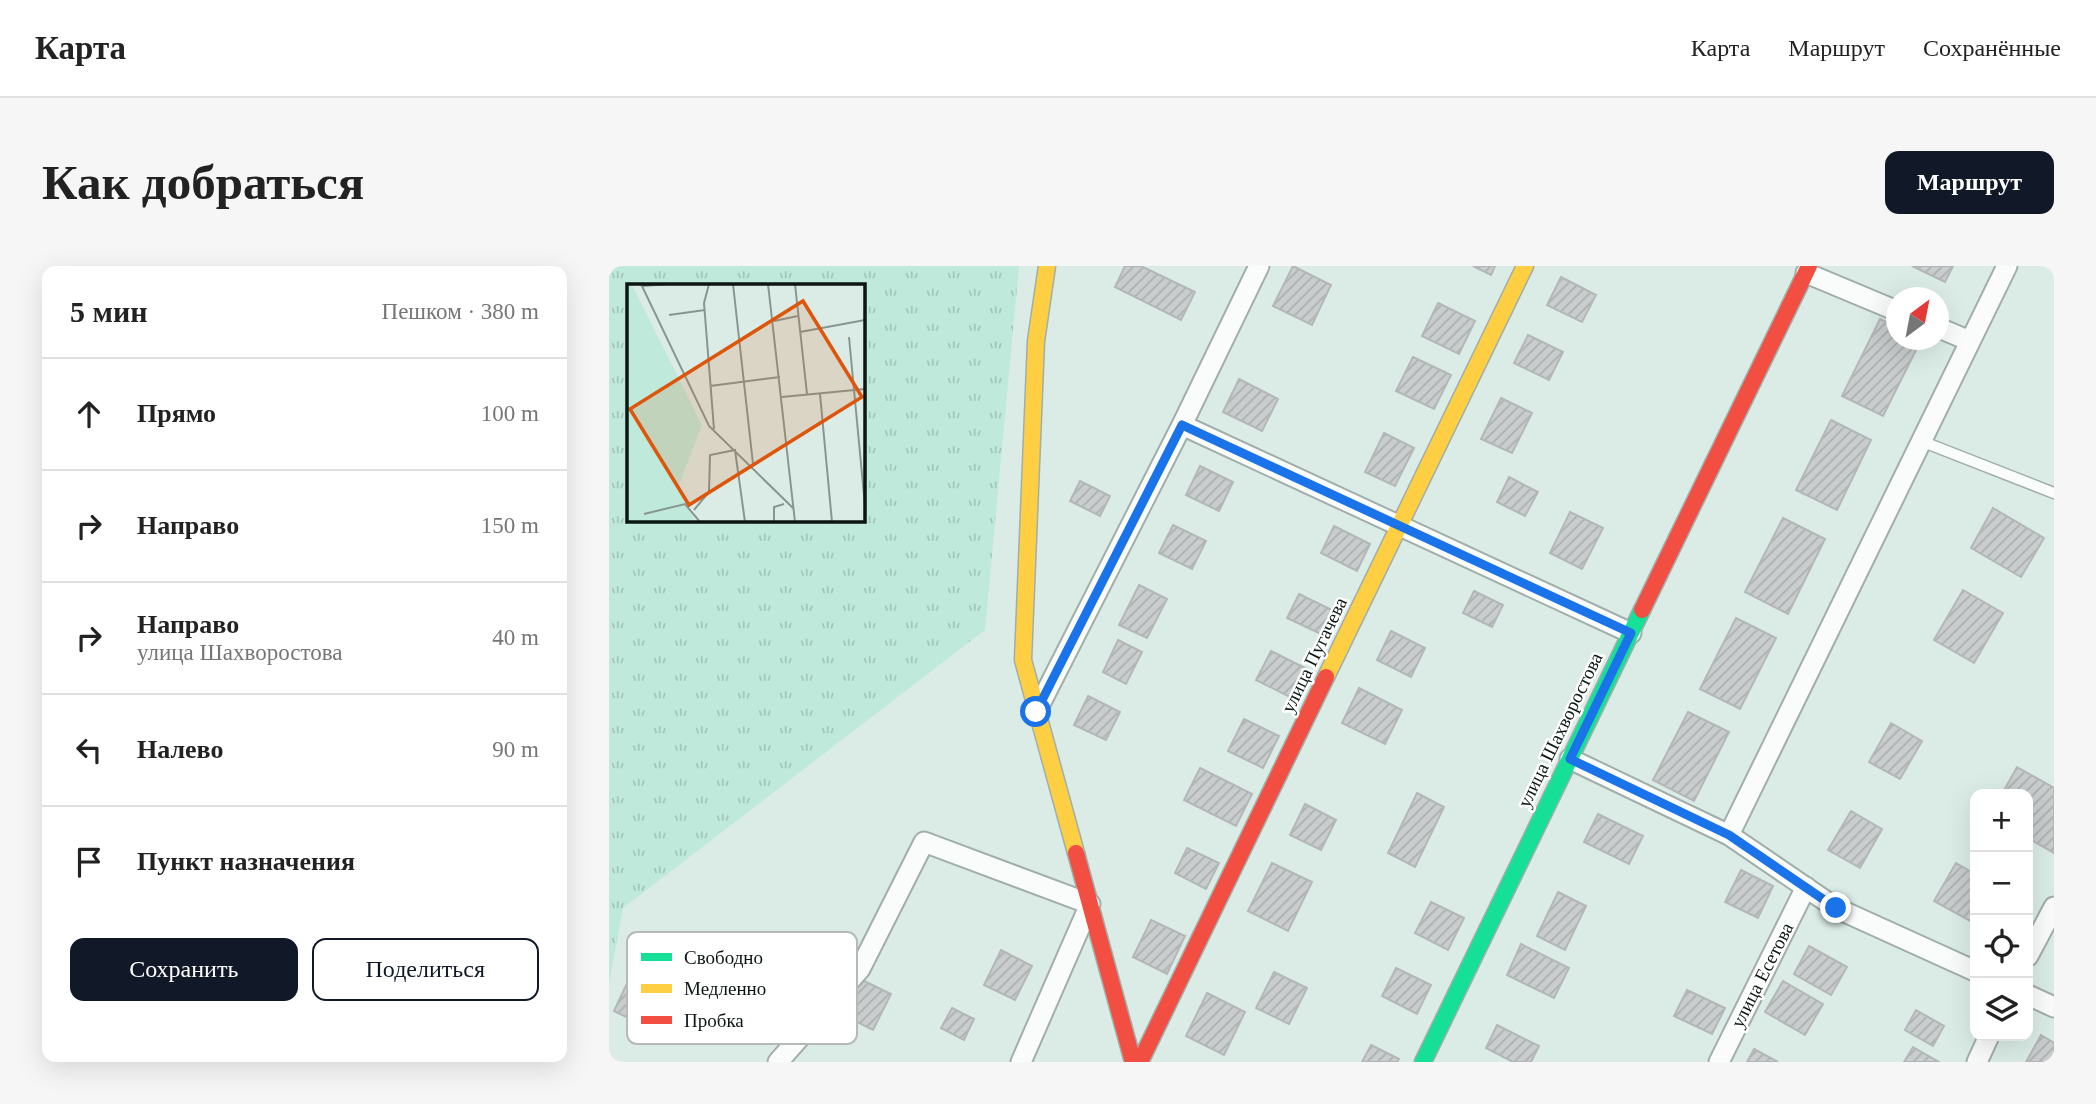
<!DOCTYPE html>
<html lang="ru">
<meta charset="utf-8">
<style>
:root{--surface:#fff;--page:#f6f6f6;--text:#222;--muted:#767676;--line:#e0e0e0;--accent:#111827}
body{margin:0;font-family:Georgia,serif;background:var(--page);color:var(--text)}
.controls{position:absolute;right:21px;bottom:21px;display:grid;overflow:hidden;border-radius:14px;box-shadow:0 7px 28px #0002}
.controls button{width:63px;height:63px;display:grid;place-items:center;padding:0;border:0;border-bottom:2px solid var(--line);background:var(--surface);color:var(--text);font:35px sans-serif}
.compass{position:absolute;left:1277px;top:21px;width:63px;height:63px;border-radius:50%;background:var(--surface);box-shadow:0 7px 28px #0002;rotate:32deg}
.stop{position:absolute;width:21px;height:21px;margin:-16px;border:5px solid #1a73e8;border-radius:50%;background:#fff}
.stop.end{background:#1a73e8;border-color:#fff;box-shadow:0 2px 7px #0008}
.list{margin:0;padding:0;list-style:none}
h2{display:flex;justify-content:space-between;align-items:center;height:91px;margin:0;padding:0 28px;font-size:30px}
h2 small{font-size:23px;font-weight:400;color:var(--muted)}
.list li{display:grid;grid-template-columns:46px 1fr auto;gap:21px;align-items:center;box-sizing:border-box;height:112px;padding:0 28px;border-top:2px solid var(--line)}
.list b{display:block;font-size:26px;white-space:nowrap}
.list p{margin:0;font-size:23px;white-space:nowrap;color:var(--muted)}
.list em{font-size:23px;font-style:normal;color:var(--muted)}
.actions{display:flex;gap:14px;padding:21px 28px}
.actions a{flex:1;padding:16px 0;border:2px solid var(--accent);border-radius:14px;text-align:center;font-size:24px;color:var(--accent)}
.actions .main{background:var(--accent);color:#fff}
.icon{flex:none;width:38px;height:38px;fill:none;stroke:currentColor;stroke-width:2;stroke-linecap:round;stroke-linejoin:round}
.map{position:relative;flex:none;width:1445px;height:796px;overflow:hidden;border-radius:14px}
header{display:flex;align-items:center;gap:42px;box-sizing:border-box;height:98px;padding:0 35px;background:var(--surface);border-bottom:2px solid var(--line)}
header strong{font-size:33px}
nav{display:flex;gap:38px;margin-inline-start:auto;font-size:24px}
.intro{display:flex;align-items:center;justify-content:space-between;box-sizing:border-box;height:168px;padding:0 42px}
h1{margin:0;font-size:49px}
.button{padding:18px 32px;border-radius:14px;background:var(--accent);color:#fff;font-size:24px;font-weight:700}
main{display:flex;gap:42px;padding:0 42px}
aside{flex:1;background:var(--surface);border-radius:14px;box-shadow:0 7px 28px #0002}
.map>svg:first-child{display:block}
.grass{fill:url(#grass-tufts);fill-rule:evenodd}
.building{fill:url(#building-hatch);stroke:#b3b7b7;stroke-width:2}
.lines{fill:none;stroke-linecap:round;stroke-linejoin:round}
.lane-casing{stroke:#a1aeaa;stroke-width:13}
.street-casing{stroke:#a1aeaa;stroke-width:23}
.fast-casing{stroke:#a1aeaa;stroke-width:19}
.slow-casing{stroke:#a1aeaa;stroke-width:19}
.jam-casing{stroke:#a1aeaa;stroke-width:19}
.lane{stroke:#fafcfb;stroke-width:10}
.street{stroke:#fafcfb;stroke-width:19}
.fast{stroke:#16e098;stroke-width:16}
.slow{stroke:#ffcf43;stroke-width:16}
.jam{stroke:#f24e42;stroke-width:16}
.route{stroke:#1a73e8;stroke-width:9}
.labels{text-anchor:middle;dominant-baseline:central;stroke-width:5;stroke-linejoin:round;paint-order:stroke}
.street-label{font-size:19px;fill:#0b1612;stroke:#fff}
.inset-road{fill:none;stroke:#889691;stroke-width:2}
.view{fill:#dd560c;fill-opacity:0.15;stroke:#dd560c;stroke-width:3.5}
.inset-edge{fill:none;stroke:#0b1612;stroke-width:3.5}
.key{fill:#fff;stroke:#b6b9b8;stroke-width:2}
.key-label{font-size:19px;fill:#0b1612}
</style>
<header>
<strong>Карта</strong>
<nav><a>Карта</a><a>Маршрут</a><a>Сохранённые</a></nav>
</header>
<div class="intro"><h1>Как добраться</h1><a class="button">Маршрут</a></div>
<main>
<aside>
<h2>5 мин<small>Пешком · 380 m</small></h2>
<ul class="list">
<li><svg class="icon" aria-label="ahead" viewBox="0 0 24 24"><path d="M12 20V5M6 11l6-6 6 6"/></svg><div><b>Прямо</b></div><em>100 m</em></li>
<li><svg class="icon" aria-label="right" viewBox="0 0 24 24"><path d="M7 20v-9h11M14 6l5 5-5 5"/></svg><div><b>Направо</b></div><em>150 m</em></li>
<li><svg class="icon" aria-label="right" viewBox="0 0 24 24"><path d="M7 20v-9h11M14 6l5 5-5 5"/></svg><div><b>Направо</b><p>улица Шахворостова</p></div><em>40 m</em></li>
<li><svg class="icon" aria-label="left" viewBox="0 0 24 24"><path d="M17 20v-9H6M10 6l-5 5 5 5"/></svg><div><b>Налево</b></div><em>90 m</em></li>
<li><svg class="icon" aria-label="arrive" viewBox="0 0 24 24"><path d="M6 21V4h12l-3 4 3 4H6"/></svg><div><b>Пункт назначения</b></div></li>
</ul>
<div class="actions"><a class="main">Сохранить</a><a>Поделиться</a></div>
</aside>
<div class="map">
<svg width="1445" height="796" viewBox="0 0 1445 796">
<defs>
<pattern id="grass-tufts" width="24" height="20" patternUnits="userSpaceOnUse" patternTransform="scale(1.75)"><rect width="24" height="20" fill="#bee9db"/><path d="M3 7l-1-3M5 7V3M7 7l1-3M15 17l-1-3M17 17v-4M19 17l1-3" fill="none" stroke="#a2c7bb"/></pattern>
<pattern id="building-hatch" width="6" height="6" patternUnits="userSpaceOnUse" patternTransform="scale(1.75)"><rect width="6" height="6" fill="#c9cdcd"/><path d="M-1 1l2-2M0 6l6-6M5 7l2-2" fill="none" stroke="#abafaf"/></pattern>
</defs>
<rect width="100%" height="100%" fill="#dbece6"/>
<!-- grass -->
<path class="grass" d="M0,0H410L376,364L14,642L0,717ZM19,19H254V254H19Z"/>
<!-- building -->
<path class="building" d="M516,0H532L586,26L572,54L506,21Z
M684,0L722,19L703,59L664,40Z
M864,0H886L882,9Z
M1303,0H1344L1336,16Z
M952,11L987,29L973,56L938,39Z
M829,37L866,55L850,88L813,70Z
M1271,53L1288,61V74H1312L1274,150L1233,130Z
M919,69L954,86L940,114L905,97Z
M804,91L842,109L825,143L787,125Z
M630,113L669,133L653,165L614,146Z
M892,132L923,147L903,187L872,173Z
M1222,154L1262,174L1228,244L1187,224Z
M775,167L805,182L786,220L756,206Z
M591,200L624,216L610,245L577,229Z
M900,211L929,226L916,250L888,236Z
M471,215L501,230L491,250L461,235Z
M1384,242L1435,272L1412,311L1362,282Z
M961,246L994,262L973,303L941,287Z
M1174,252L1216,273L1179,348L1136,326Z
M564,259L597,275L583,303L550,287Z
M725,260L761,278L748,305L712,287Z
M530,319L558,333L538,372L510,359Z
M1354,324L1394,347L1365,397L1325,374Z
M865,325L894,339L883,361L854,347Z
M690,328L725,345L714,369L678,352Z
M1127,352L1167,372L1131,443L1091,423Z
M782,365L816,382L802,411L768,394Z
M509,374L533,386L517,418L494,406Z
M662,385L700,404L685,433L647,414Z
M750,422L793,444L776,478L733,457Z
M479,430L511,446L497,474L465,459Z
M1079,446L1120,466L1085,535L1044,514Z
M635,453L670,470L654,502L619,485Z
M1282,457L1313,475L1291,513L1260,496Z
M1408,501L1445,522V587L1419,572V528H1393Z
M591,502L643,528L627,560L575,534Z
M808,527L835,541L806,601L779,587Z
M696,538L727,554L712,584L681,569Z
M1242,545L1273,563L1251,602L1219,584Z
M989,548L1034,570L1020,598L975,576Z
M578,582L610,597L597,623L566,607Z
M663,597L703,616L679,665L639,645Z
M1347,597L1366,608V651L1363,656L1325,635Z
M1132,604L1164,620L1149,652L1116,636Z
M949,626L977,640L956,684L928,670Z
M822,636L855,652L839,684L806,667Z
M542,654L576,670L558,708L524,691Z
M912,678L960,702L945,732L898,709Z
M1200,680L1238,701L1222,729L1185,708Z
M392,684L423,700L406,734L375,719Z
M27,698L66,717L43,764L5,745Z
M787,702L822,719L808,748L773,730Z
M665,706L698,722L680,758L647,742Z
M249,712L282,728L264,764L232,748Z
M1174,715L1214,738L1196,769L1156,746Z
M1078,724L1116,742L1103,768L1065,750Z
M598,727L636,746L615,789L577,770Z
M343,742L365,753L355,774L332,762Z
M1307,744L1335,760L1324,780L1296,764Z
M888,759L930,780L922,796H904L877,782Z
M1432,769L1445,777V796H1417Z
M762,779L790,793L788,796H753Z
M1304,781L1330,796H1295Z
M1145,783L1169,796H1138Z"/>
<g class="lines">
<!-- lane casing -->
<g class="lane-casing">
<path id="lane" d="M1312,175L1445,227"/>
</g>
<!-- street casing -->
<g class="street-casing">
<path id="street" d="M1197,7L1288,45
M1330,62L1361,75
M573,159L1022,367
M427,446L573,159L650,0
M961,493L1120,569L1227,642L1366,705
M1120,569L1398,0
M1419,690L1445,641
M1419,729L1445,741
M169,796L251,703L315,576L481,638L412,796
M1110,796L1197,621
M1368,796L1380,770"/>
</g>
<!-- fast casing -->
<g class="fast-casing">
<path id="fast" d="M814,796L1033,344"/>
</g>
<!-- slow casing -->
<g class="slow-casing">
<path id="slow" d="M438,0L427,75L414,394L467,587
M717,411L916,0"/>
</g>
<!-- jam casing -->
<g class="jam-casing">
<path id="jam" d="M1033,344L1200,0
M467,587L524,796
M531,796L717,411"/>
</g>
<!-- lane -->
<use href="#lane" class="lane"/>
<!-- street -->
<use href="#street" class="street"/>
<!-- fast -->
<use href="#fast" class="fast"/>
<!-- slow -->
<use href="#slow" class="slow"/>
<!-- jam -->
<use href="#jam" class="jam"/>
</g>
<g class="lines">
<!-- route -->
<path class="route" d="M427,446L573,159L1022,367L961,493L1120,569L1227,642"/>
</g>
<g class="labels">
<!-- street labels -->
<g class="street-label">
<text transform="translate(705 389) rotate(-64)">улица Пугачева</text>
<text transform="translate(951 464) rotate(-64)">улица Шахворостова</text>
<text transform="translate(1153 709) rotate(-63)">улица Есетова</text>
</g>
</g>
<!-- overview -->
<g transform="translate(18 18)">
<rect width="238" height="238" fill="#dbece6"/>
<path d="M5,1L75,141L52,201L68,238H0V2Z" fill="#bee9db"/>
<path class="inset-road" d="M14,0L82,142L167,225M82,0L77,19L87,145M106,0L126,180M141,0L168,238M168,0L180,110M16,2L42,0M42,31L78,26M147,37L171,32M173,48L238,36M222,53L238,222M83,102L153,93M193,110L205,238M155,113L238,105M67,226L82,208L83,171L108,166L118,238M17,230L58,220L73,238M147,238V223L157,220"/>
<path class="view" d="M176,17L235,113L62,221L3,125Z"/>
<rect width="238" height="238" class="inset-edge"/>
</g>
<!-- legend -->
<rect x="18" y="666" width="230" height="112" rx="10" class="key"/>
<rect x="32" y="687" width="31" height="8" fill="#16e098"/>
<rect x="32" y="718" width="31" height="9" fill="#ffcf43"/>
<rect x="32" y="750" width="31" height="8" fill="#f24e42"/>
<g class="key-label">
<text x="75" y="698">Свободно</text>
<text x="75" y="729">Медленно</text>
<text x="75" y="761">Пробка</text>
</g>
</svg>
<div class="controls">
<button>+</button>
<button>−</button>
<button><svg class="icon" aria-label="locate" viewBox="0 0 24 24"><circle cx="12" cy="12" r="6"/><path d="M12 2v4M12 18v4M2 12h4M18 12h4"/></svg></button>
<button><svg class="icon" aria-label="layers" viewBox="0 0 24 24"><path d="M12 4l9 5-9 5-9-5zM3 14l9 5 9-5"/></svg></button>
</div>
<svg class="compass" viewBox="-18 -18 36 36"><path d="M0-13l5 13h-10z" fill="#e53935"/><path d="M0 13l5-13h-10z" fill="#767676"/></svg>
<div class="stop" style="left:427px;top:446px"></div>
<div class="stop end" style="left:1227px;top:642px"></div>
</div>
</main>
